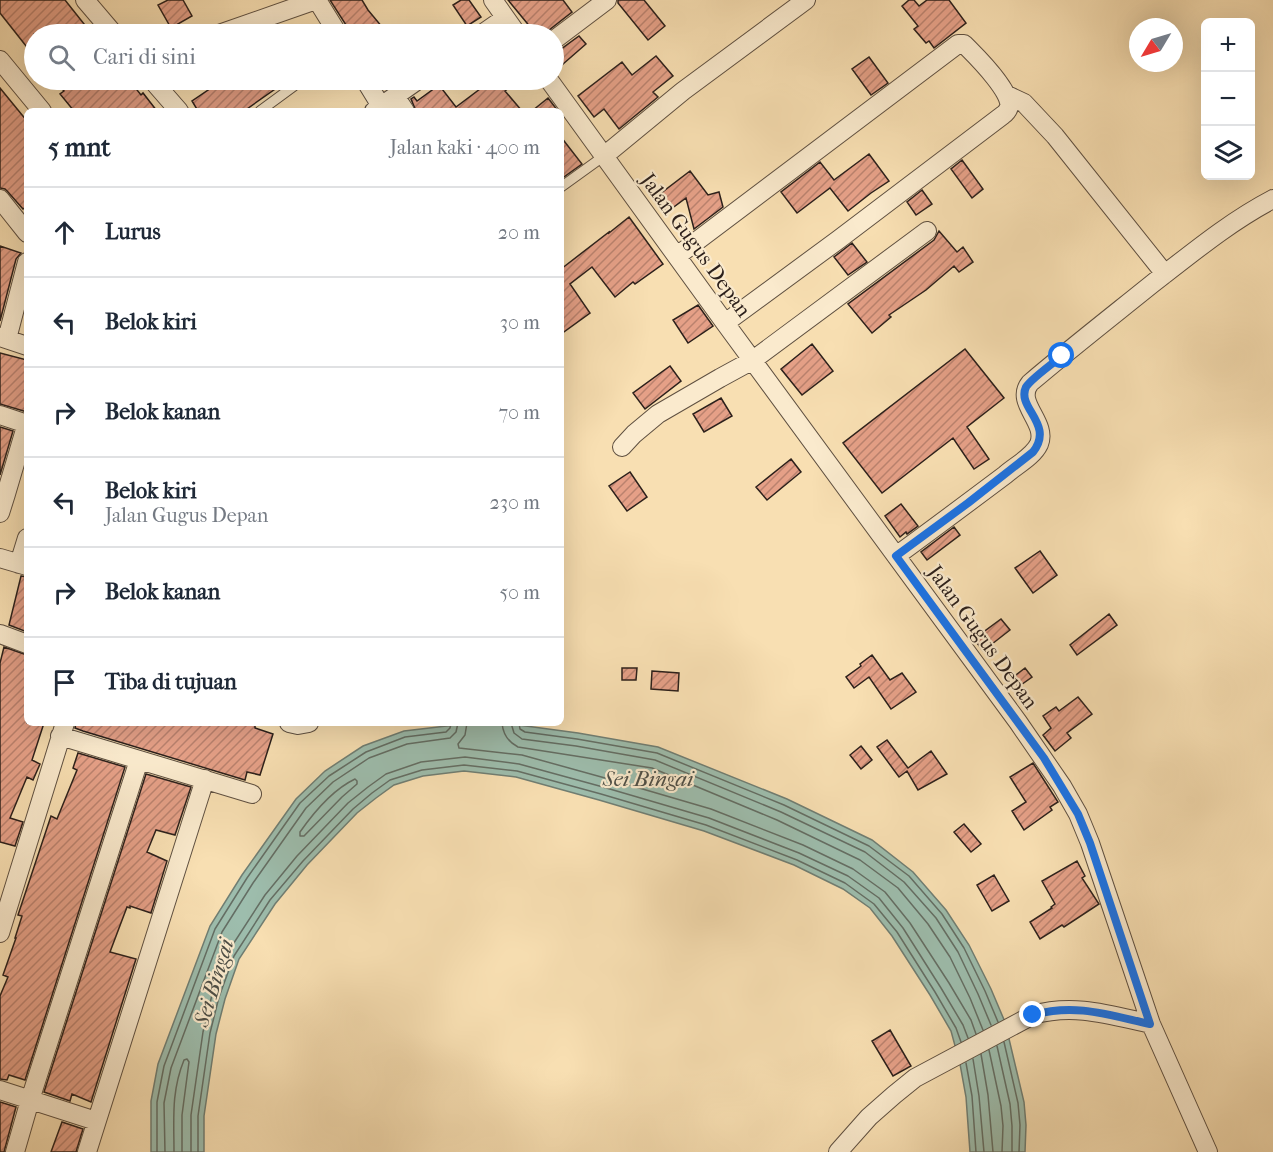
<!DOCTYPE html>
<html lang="id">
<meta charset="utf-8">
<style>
:root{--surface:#fff;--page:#f2f2f3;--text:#1f2937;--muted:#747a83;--line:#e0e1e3}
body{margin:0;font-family:"IM FELL French Canon",serif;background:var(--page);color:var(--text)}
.controls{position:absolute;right:18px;top:18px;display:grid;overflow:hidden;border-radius:9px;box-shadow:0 6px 24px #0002}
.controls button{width:54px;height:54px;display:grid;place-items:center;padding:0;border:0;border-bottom:2px solid var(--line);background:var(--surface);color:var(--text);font:30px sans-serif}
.compass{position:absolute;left:1129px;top:18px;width:54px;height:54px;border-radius:50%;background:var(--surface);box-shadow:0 6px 24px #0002;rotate:232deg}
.stop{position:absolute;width:18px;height:18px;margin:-14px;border:4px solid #1a73e8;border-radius:50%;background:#fff}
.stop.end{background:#1a73e8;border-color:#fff;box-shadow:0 2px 6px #0008}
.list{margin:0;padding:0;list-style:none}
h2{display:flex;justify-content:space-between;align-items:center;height:78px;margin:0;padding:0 24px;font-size:26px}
h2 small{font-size:20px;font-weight:400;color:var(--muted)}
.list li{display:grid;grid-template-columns:39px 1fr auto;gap:18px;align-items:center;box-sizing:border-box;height:90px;padding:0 24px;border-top:2px solid var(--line)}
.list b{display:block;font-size:22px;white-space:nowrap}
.list p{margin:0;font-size:20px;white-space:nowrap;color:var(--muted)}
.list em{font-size:20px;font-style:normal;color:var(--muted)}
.icon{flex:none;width:33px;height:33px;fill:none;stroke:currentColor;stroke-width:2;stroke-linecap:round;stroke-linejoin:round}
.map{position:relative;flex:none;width:1273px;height:1152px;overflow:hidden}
.search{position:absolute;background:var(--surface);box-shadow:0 6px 24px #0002;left:24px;top:24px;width:540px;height:66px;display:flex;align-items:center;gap:15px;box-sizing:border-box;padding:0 21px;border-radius:33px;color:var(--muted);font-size:22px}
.panel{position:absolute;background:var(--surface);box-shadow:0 6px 24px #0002;left:24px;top:108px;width:540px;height:618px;border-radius:9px}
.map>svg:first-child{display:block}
.water{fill:#9dbdad;stroke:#707e73;stroke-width:1.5}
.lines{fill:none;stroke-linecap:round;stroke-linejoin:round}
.shore{stroke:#646e64;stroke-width:1.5}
.building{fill:url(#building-hatch);stroke:#2c201b;stroke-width:1.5}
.service-casing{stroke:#5f5041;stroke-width:11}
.minor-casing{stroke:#5f5041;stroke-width:20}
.service{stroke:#faeacd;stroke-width:9}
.minor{stroke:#faeacd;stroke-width:18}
.route{stroke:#1a73e8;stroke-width:8}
.labels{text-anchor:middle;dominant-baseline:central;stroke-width:4.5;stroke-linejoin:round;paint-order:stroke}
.street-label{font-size:21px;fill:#2c201b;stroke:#faeacd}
.water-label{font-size:22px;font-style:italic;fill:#4e4f47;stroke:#faeacd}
</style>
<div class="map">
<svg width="1273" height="1152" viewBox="0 0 1273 1152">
<defs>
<pattern id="building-hatch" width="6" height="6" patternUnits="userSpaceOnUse" patternTransform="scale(1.5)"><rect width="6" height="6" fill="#e5a087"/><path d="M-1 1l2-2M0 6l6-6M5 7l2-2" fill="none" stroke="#ba826e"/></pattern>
</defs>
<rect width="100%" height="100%" fill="#f8dfb2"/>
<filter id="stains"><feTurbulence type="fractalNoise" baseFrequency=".00333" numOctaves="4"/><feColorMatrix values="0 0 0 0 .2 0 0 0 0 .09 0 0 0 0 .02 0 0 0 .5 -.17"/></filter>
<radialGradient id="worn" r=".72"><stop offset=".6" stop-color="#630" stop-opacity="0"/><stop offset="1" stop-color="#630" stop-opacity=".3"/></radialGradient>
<!-- water -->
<path class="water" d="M511,724L578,733L658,747L787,799L872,840L913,872L946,910L969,945L991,989L1005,1022L1024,1102L1026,1125L1025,1152H970L966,1097L960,1064L951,1031L930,995L892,936L870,908L843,889L794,865L704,831L599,800L516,777L464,771L423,776L394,785L376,798L357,813L307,865L275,904L239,959L225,999L216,1034L204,1116V1152H151V1101L158,1064L210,926L242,875L296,799L325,771L363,746L404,731L455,725Z"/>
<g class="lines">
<!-- shore -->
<path class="shore" d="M467,723L465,735L458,744L459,748L522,755L605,778L711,809L803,845L853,869L885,892L910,923L949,983L971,1020L976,1034
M502,723C503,734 508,742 518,747L652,768L777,820L860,860L898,888L928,924L950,957L970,998L983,1030
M511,723L514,733L522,739L576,746L655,760L781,812L865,852L904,882L936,918L958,952L978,994L991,1025
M519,723L520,729L525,732L577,739L657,753L784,805L869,846L909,876L942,914L964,948L985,991L998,1022
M355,779L357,781V784L342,797L304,836H300V832C314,812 332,790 355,779Z
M1004,1042L1018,1103L1020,1125L1019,1152
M997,1046L1010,1104L1012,1126V1152
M989,1050L1001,1106L1003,1126L1002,1152
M981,1054L988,1095L993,1152
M973,1059L979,1096L984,1152
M966,1063L972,1096L976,1152
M157,1152V1102L164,1066L215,929L247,878L300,803L329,776L366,752L405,737L446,732L450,728L451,723
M165,1152L164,1103L171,1068L222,932L253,883L306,808L333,782L369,758L407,744L450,738L456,732L458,723
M174,1152C174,1119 171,1092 184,1060L187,1059L189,1062L182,1115V1152
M191,1152V1115L203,1032L212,995L228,952L265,895L297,856L348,803L368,787L386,774L421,762L465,757L519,764L603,787L709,818L799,853L848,876L879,898L903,928L941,988L963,1025L968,1038
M198,1152V1116L210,1033L219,997L234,956L270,900L303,861L353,809L372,793L390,780L422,770L464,765L517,771L601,794L706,825L797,860L845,883L874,904L897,932L935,992L956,1028L961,1042"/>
</g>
<!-- building -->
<path class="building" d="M0,0H65L92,34H34V56L0,13Z
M168,0H183L192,16L171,28L158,5Z
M330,0H362L368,10L383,28L375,34H349L348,28Z
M461,0H469L481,17L467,26L453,5Z
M508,0H563L572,12L544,34H536Z
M618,0H644L665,26L648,40L618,3Z
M909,0H914L919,6L927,0H949L966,23L934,48L929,41L926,43L914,29L918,26L902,6Z
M579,36L586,44L555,71L554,70V51L561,49Z
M656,56L673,76L653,92L658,97L619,129L604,109L594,117L578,96L622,62L632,75Z
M869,57L888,83L871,95L852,69Z
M54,80H129L141,95L143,93L157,111H74L60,94L64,91Z
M223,80H288L244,111H198L192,101Z
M492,80H519L505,91L522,111H416L411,99L414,97L417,101L439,85L456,107Z
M0,88L27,121V206L23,209L8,192L5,189L0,188Z
M548,98L558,111H532Z
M561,137L582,164L561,179Z
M869,154L889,181L871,193L848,211L830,188L797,213L781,192L820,162L834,180Z
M962,160L983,189L972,198L951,169Z
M690,171L708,195L719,192L723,207L694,229L686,198L667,212L656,197Z
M922,190L932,204L916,215L907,202Z
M629,217L663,264L635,284L633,282L615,297L592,267L570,284L590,313L561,334V269L609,232V233Z
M939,231L957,252L963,247L973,262L959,272L954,266L926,290L889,315L891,317L872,333L848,304L934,240Z
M852,243L867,262L848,275L834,257Z
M0,246L21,253L16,259L0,321Z
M698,305L713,326L688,343L673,320Z
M812,344L833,371L802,395L781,369Z
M965,349L1004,398L967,427L989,459L974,469L953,438L882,493L843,443Z
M0,353L27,360V412L0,404Z
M670,366L681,381L645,409L633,393Z
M721,398L732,416L704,432L693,414Z
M0,427L13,431L0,475Z
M791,459L801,472L767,500L756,487Z
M630,472L647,497L627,511L609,486Z
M901,504L918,526L907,534L906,532L900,537L885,516Z
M954,527L960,535L927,560L921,552Z
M1040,551L1057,575L1033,593L1015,568Z
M21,576L27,577V632L9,625Z
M1109,614L1117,625L1077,655L1070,645Z
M1001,619L1010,630L983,651L974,639Z
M4,647L27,655V723H44L32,760L40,764L33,780L27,777L10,818L23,822L15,846L0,842V663Z
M872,655L890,680L902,673L916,692L891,709L869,677L854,688L846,677L861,666L860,664Z
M622,668H637L636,680H622Z
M1025,668L1032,677L1018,687L1012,678Z
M652,671L679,673L678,691L651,689Z
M1078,697L1092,714L1067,733L1071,738L1055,751L1043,735L1051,728L1043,716L1056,707L1059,711Z
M76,723H247L255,725V728L273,734L260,775L247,772L245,780L83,731L75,728Z
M887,740L908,768L931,751L947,774L918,790L907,771L899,777L877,747Z
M861,746L872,760L861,769L850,755Z
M78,753L125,767L25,1080L9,1075L7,1080L0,1079V996L8,977L3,975L16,938H15L22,916L18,915L51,816L57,819L77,770L73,768Z
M1033,763L1058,802L1050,807L1052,810L1024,830L1012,811L1026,802L1010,777Z
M146,774L191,787L175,835L156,830L147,852L167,861L151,913L130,906V908L127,907L110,952L136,959L91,1102L72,1094L70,1101L44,1092Z
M964,824L981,844L971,852L954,832Z
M1077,861L1085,876L1082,878L1099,904L1064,927L1062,925L1040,939L1030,922L1052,908L1051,907L1055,904L1042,881Z
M994,875L1009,901L992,911L977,885Z
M890,1030L911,1066L893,1076L872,1041Z
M0,1102L16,1107L4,1152H0Z
M62,1122L83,1129L76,1152H51Z"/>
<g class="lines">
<!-- service casing -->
<g class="service-casing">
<path id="service" d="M260,111L294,86
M561,187L604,156"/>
</g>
<!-- minor casing -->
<g class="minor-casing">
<path id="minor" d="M85,0L114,34
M317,0L338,34
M493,0L517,34
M219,34L316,0
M482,34L505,18
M554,40L607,0
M0,60L42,111
M152,80L179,111
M365,80L381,106
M549,80L725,323L1018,722L1062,786L1078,814L1090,843L1151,1024L1208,1152
M1007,95L1024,103L1055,136L1165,274
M395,96L405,111
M374,111L418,80
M604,156L683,91L806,0
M0,199L27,233
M677,256L958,44H964L969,49C979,59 1013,94 1009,107C1008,110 1006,113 1003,115L838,240L725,323
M0,337L27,346
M7,339L27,262
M0,415L27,424
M622,447L634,434L658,414L720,378L753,360L927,231
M0,492L6,494L0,513
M6,494L27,423
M896,556C933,529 969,502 1005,475C1015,466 1033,457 1039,444C1048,422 1014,403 1030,383C1070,349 1111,317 1152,284C1191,254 1229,222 1273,199
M0,558L27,566
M19,564L27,538
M0,634L27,644
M289,723L298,725L309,723
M60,736L252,794
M0,933L65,723
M0,1090L96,1121
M15,1152L30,1100L139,760
M87,1152L205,779
M838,1152L869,1117L894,1095L915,1078L1033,1015C1074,1003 1110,1015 1151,1024"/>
</g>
<!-- service -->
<use href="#service" class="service"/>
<!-- minor -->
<use href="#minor" class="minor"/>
</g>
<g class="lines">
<!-- route -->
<path class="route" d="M1033,1015C1075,1003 1109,1015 1150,1024L1090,843L1078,814L1044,758L896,556L968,503L1033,452C1055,424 1016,408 1026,387C1031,379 1053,363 1062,356"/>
</g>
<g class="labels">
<!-- street labels -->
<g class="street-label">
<text transform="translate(696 245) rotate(54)">Jalan Gugus Depan</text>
<text transform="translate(983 637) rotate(54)">Jalan Gugus Depan</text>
</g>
<!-- water labels -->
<g class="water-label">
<text x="648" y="779">Sei Bingai</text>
<text transform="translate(214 983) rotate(-73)">Sei Bingai</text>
</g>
</g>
<rect width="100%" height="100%" filter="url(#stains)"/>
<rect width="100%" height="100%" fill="url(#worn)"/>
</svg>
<div class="controls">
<button>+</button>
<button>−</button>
<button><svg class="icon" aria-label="layers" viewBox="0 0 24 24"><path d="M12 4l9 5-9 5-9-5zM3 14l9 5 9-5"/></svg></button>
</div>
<svg class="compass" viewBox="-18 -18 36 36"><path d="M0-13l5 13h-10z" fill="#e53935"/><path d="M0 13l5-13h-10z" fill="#747a83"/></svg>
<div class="stop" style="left:1062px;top:356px"></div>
<div class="stop end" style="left:1033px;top:1015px"></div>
<div class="search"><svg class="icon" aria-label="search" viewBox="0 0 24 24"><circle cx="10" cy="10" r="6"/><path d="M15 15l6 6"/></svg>Cari di sini</div>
<section class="panel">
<h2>5 mnt<small>Jalan kaki · 400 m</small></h2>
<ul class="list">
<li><svg class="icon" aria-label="ahead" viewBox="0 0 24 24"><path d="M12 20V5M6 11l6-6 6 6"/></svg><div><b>Lurus</b></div><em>20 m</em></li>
<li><svg class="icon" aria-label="left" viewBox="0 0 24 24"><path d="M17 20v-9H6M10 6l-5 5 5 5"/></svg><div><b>Belok kiri</b></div><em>30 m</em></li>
<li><svg class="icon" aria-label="right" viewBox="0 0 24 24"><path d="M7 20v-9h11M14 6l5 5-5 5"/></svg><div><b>Belok kanan</b></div><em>70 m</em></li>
<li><svg class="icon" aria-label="left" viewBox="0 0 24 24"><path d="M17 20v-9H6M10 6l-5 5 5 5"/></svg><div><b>Belok kiri</b><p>Jalan Gugus Depan</p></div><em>230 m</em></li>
<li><svg class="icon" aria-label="right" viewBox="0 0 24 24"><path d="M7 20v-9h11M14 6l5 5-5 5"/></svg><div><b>Belok kanan</b></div><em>50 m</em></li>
<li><svg class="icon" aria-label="arrive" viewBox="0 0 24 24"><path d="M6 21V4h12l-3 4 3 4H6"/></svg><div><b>Tiba di tujuan</b></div></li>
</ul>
</section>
</div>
